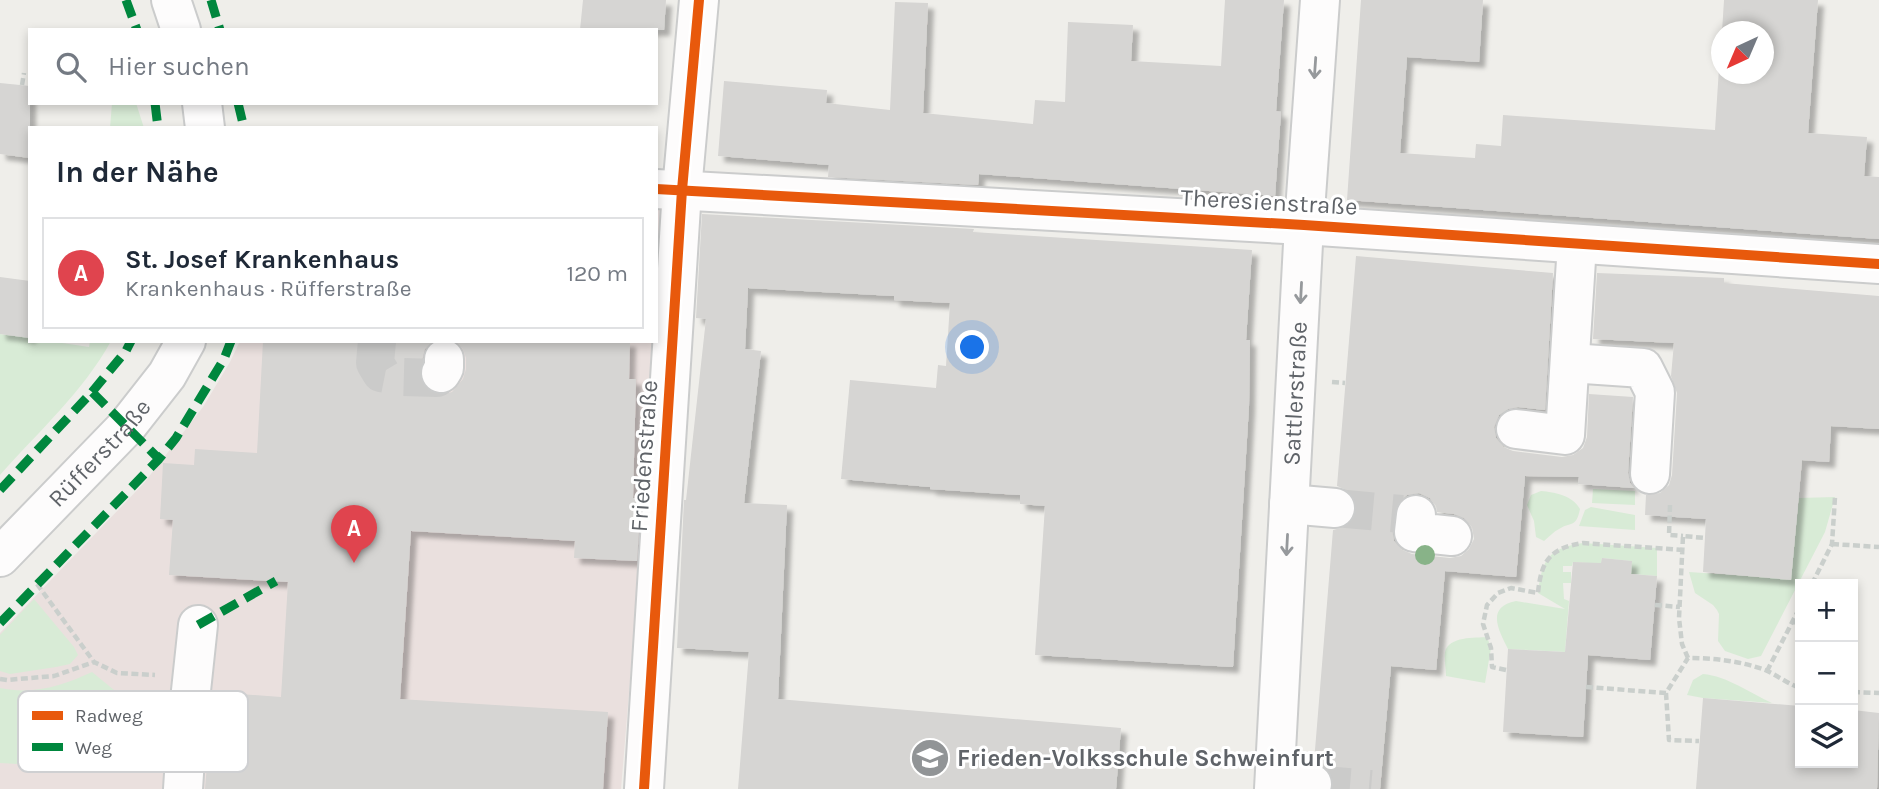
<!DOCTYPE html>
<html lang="de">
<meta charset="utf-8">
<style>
:root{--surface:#fff;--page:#f6f6f7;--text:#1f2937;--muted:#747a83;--line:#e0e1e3;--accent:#1a73e8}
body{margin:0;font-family:Karla,sans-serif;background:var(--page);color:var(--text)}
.controls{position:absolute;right:21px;bottom:21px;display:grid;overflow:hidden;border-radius:0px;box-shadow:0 4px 10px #0003}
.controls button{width:63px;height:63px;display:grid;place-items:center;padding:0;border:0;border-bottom:2px solid var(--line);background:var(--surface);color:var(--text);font:35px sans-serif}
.compass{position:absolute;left:1711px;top:21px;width:63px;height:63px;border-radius:50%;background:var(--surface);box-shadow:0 4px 10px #0003;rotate:224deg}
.you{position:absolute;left:973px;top:348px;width:24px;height:24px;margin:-18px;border:5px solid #fff;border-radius:50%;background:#1a73e8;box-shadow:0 0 0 10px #1a73e833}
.badge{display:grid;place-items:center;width:46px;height:46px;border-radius:50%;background:var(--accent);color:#fff;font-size:23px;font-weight:700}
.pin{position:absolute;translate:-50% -58px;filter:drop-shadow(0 2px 4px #0008)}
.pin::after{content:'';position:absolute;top:37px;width:24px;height:21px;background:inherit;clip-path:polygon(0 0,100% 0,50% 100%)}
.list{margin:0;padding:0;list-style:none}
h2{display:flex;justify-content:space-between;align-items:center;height:91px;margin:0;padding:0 28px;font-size:30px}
h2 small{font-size:23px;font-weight:400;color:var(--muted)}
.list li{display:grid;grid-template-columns:46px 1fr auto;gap:21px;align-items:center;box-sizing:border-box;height:112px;margin:0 14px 14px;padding:0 14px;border:2px solid var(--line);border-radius:0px}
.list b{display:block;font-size:26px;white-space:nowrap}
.list p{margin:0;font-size:23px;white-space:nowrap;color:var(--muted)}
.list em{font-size:23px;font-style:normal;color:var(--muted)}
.icon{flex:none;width:38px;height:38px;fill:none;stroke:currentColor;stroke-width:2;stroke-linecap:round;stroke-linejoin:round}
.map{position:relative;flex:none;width:1879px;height:789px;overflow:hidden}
.search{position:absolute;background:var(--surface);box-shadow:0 4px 10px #0003;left:28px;top:28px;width:630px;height:77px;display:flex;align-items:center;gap:18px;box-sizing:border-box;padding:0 24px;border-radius:0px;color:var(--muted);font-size:26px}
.panel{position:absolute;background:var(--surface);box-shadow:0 4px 10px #0003;left:28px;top:126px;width:630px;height:217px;border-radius:0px}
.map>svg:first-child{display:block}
.medical{fill:#eae0de}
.green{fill:#d8ebd6}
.building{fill:#d6d5d3;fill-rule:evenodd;filter:url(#shadow)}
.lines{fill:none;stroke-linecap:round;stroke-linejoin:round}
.minor-tunnel{stroke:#cbcbca;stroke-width:38;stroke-dasharray:38 19;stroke-linecap:butt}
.minor-casing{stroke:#cbcccc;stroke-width:42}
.path{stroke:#cacfcc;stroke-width:4.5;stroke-dasharray:7 3.5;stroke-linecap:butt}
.minor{stroke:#fdfcfc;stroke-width:38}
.quiet{stroke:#00873e;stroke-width:9;stroke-dasharray:18 9;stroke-linecap:butt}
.cycleway-casing{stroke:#fff;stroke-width:15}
.cycleway{stroke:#e8590c;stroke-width:10}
.tree{fill:#88b388}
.oneway{stroke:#96999c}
.labels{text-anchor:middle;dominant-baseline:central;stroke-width:6;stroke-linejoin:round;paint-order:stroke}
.street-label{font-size:24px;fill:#5f6368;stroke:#fff}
.poi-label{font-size:24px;font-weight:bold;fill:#5f6368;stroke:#fff;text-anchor:start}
.key{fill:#fff;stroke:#cfd0d2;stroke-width:2}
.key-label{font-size:19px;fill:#5f6368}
</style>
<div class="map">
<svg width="1879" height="789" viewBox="0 0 1879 789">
<defs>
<filter id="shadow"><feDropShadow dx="6" dy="6" stdDeviation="2" flood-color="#0004"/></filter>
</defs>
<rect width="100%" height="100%" fill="#efeeea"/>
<!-- medical -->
<path class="medical" d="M656,198L670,199L621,789H0V633L144,483L203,407L230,362L240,341H656Z"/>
<!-- green -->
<path class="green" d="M112,103H136L144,128H110Z
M0,334L30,338V341H49L89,347L90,341H111C83,392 38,432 0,475Z
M1593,489L1635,491V505L1592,503Z
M1541,491C1555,492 1573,496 1580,509C1576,528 1572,521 1559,529C1553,532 1549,537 1544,541L1536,537L1534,521L1527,505L1531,495Z
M1835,497L1825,532L1761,656L1748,659L1725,651L1718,641L1719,614L1717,610L1713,605L1695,593L1689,572L1791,579L1799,498Z
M1591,507L1635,515V530L1579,526L1585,510Z
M1583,543L1657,548V576L1631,574V561L1602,558L1601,568L1588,563L1573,562L1572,566H1563V572H1571V583H1563L1564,599L1569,601L1565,652L1508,649C1499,631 1485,607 1516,601L1565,609L1538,593C1542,560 1548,548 1583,543Z
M34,599L74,647L78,655L70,664L56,667L10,674L0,671V635Z
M1487,637L1491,648L1485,683L1446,676C1446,669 1444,659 1445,652C1449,636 1475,638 1487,637Z
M92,672L114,690L108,769L0,763V688C33,695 62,686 92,672Z
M1703,674C1727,676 1750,693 1772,703L1703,698L1687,695L1693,680Z"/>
<!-- building -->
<path class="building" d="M583,0H666L664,30H580Z
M1225,0H1284L1276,111L1281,112L1275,196L979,174L978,185L828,177L829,165L718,156L724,81L827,90L826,103L890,110L895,2L928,3L923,113L1033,124L1035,100L1065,102L1068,22L1133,25L1131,61L1221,66Z
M1361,0H1483L1479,62L1407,57L1400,153L1475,158L1476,144L1501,146L1503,115L1715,130L1721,37V74H1763V32H1722L1724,0H1818L1808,133L1867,137L1864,176L1879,177V239L1347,200Z
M0,83L30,86V158L0,154Z
M702,214L974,229L973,232L1252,250L1246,340H1250L1249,406L1233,667L1035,655L1045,506L1020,504V495L930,489V487L841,479L850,380L936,388L938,365L946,366L950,303L894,300V296L748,288L745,349L761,351L744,503L787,505L778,699L1121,728L1116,789H738L749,652L677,648L684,500H686L706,319L696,318Z
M1356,256L1553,273L1545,410L1518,407L1508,409L1499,415L1494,427L1496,438L1503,447L1513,451L1562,457L1573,455L1583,448L1587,437L1589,394L1633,397L1628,473L1630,483L1634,488L1578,484L1579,477L1525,476L1516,577L1445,571L1436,670L1391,666L1380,789H1333L1332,775L1324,766L1314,762L1333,530L1345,527L1352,521L1357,511L1354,498L1347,490L1337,486ZM1419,493L1430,498L1436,506L1437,512L1454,514L1464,518L1472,527L1474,539L1469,549L1461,556L1450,558L1412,554L1402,550L1394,541L1392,529L1394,512L1398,503L1407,495Z
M1597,273L1724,278V283L1879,296V429L1831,426L1829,462L1802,460L1791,580L1703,572L1706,519L1645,515L1646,495L1660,493L1669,485L1672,475L1677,393L1671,376L1674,343L1593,339Z
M0,277L30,281V338L0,334Z
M263,341H432L425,349L419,373L422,384L429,391L441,395L452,392L463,379L466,369V358L463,349L456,341H630L629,379H636L633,498H641L637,561L574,558L575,541L411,531L400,699L608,712L603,789H205L213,692L281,697L288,582L169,575L173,520L160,519L163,463L194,465L195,449L257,453Z
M1602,558L1632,561L1631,574L1657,576L1650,660L1588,655L1583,737L1503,732L1508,649L1565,652L1573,562L1601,563Z
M1703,698L1800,706V763H1853V710L1879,713L1877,789H1696Z"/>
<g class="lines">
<!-- minor-tunnel -->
<path class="minor-tunnel" d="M377,341L375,363L381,373L401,377L437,378L441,373
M1335,508L1402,514
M1312,784L1371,789"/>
<!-- minor casing -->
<g class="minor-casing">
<g id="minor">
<path d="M171,0L181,30"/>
<path d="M202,103L205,128"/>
<path d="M656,189L1304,225L1879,264"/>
<path d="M1570,363L1643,368L1655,392L1650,474"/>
<path d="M441,373L444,368V359"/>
<path d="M1516,429L1565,435L1577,244"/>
<path d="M1289,504L1335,508"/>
<path d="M1416,515L1414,532L1452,536"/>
<path id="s1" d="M0,557L127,426L167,375L186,341"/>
<path d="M1275,780L1312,784"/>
<path d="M183,789L187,728L198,625"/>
<path d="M644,789L682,190L699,0"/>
<path id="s2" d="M1274,789L1304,225L1320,0"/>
</g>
</g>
<!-- path -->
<path class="path" d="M22,85L24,73
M1332,382L1345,383
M1670,505L1669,535L1683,536
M1832,544L1879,547
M37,584L94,662L117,673L155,675
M1812,584L1832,544L1835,497
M1655,605L1680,607
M1792,622L1800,623
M1688,658L1682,644L1679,618L1683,536L1705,538
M1506,670L1492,667L1491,648L1483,624L1487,605L1498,593L1511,588L1538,593C1541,561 1550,548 1583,543L1683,550
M1767,671L1800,607
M0,679L7,680L54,676L94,662
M1586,687L1666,693L1688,658C1714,658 1741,661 1765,670C1777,675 1788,684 1800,688
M1853,692L1879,693
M1666,693L1669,740L1699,741"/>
<!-- minor -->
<use href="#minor" class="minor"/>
<!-- quiet -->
<path class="quiet" d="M126,0L137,30
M211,0L220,30
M155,103L158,128
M238,103L244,128
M92,392L126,351L131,341
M0,490L92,392L159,459
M0,623L159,459L176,438L224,359L231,341
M198,625L276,581"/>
<!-- cycleway casing -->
<g class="cycleway-casing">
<path id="cycleway" d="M656,189L1304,225L1879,264
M644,789L682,190L699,0"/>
</g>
<!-- cycleway -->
<use href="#cycleway" class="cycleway"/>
</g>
<!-- trees -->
<circle class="tree" cx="1425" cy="555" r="10"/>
<!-- one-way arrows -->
<defs><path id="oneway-shaft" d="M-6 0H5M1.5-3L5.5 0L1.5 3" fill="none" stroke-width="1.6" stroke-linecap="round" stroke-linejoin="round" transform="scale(1.75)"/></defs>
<g class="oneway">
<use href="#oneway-shaft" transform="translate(1315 68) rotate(94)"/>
<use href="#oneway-shaft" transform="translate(1301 293) rotate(93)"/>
<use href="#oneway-shaft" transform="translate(1287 545) rotate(93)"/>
</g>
<!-- icons -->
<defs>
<g id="school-disc" transform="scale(2.0125)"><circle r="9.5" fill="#919496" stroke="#fff"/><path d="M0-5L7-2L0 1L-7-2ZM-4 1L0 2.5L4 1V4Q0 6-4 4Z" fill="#fff"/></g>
</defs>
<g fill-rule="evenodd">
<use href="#school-disc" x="930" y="758"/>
</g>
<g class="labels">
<!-- street labels -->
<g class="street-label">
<text transform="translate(1269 202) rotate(3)">Theresienstraße</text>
<text stroke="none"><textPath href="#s2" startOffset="396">Sattlerstraße</textPath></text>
<text stroke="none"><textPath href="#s1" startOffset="144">Rüfferstraße</textPath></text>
<text transform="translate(644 456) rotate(-86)">Friedenstraße</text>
</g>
<!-- poi labels -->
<g class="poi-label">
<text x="957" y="758">Frieden-Volksschule Schweinfurt</text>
</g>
</g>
<!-- legend -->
<rect x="18" y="691" width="230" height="81" rx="10" class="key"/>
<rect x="32" y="711" width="31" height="9" fill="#e8590c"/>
<rect x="32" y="743" width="31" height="8" fill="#00873e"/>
<g class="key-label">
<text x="75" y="722">Radweg</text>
<text x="75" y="754">Weg</text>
</g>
</svg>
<div class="controls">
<button>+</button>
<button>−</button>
<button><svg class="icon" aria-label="layers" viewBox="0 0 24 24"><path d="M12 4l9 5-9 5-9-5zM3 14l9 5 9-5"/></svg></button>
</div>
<svg class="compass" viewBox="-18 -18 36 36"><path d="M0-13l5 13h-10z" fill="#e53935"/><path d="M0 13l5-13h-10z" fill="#747a83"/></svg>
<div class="you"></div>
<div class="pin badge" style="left:354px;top:563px;background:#e0444e">A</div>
<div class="search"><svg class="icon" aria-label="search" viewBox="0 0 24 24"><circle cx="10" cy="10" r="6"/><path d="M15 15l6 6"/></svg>Hier suchen</div>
<section class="panel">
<h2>In der Nähe<small></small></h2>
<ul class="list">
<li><span class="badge" style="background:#e0444e">A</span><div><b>St. Josef Krankenhaus</b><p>Krankenhaus · Rüfferstraße</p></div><em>120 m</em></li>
</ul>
</section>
</div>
